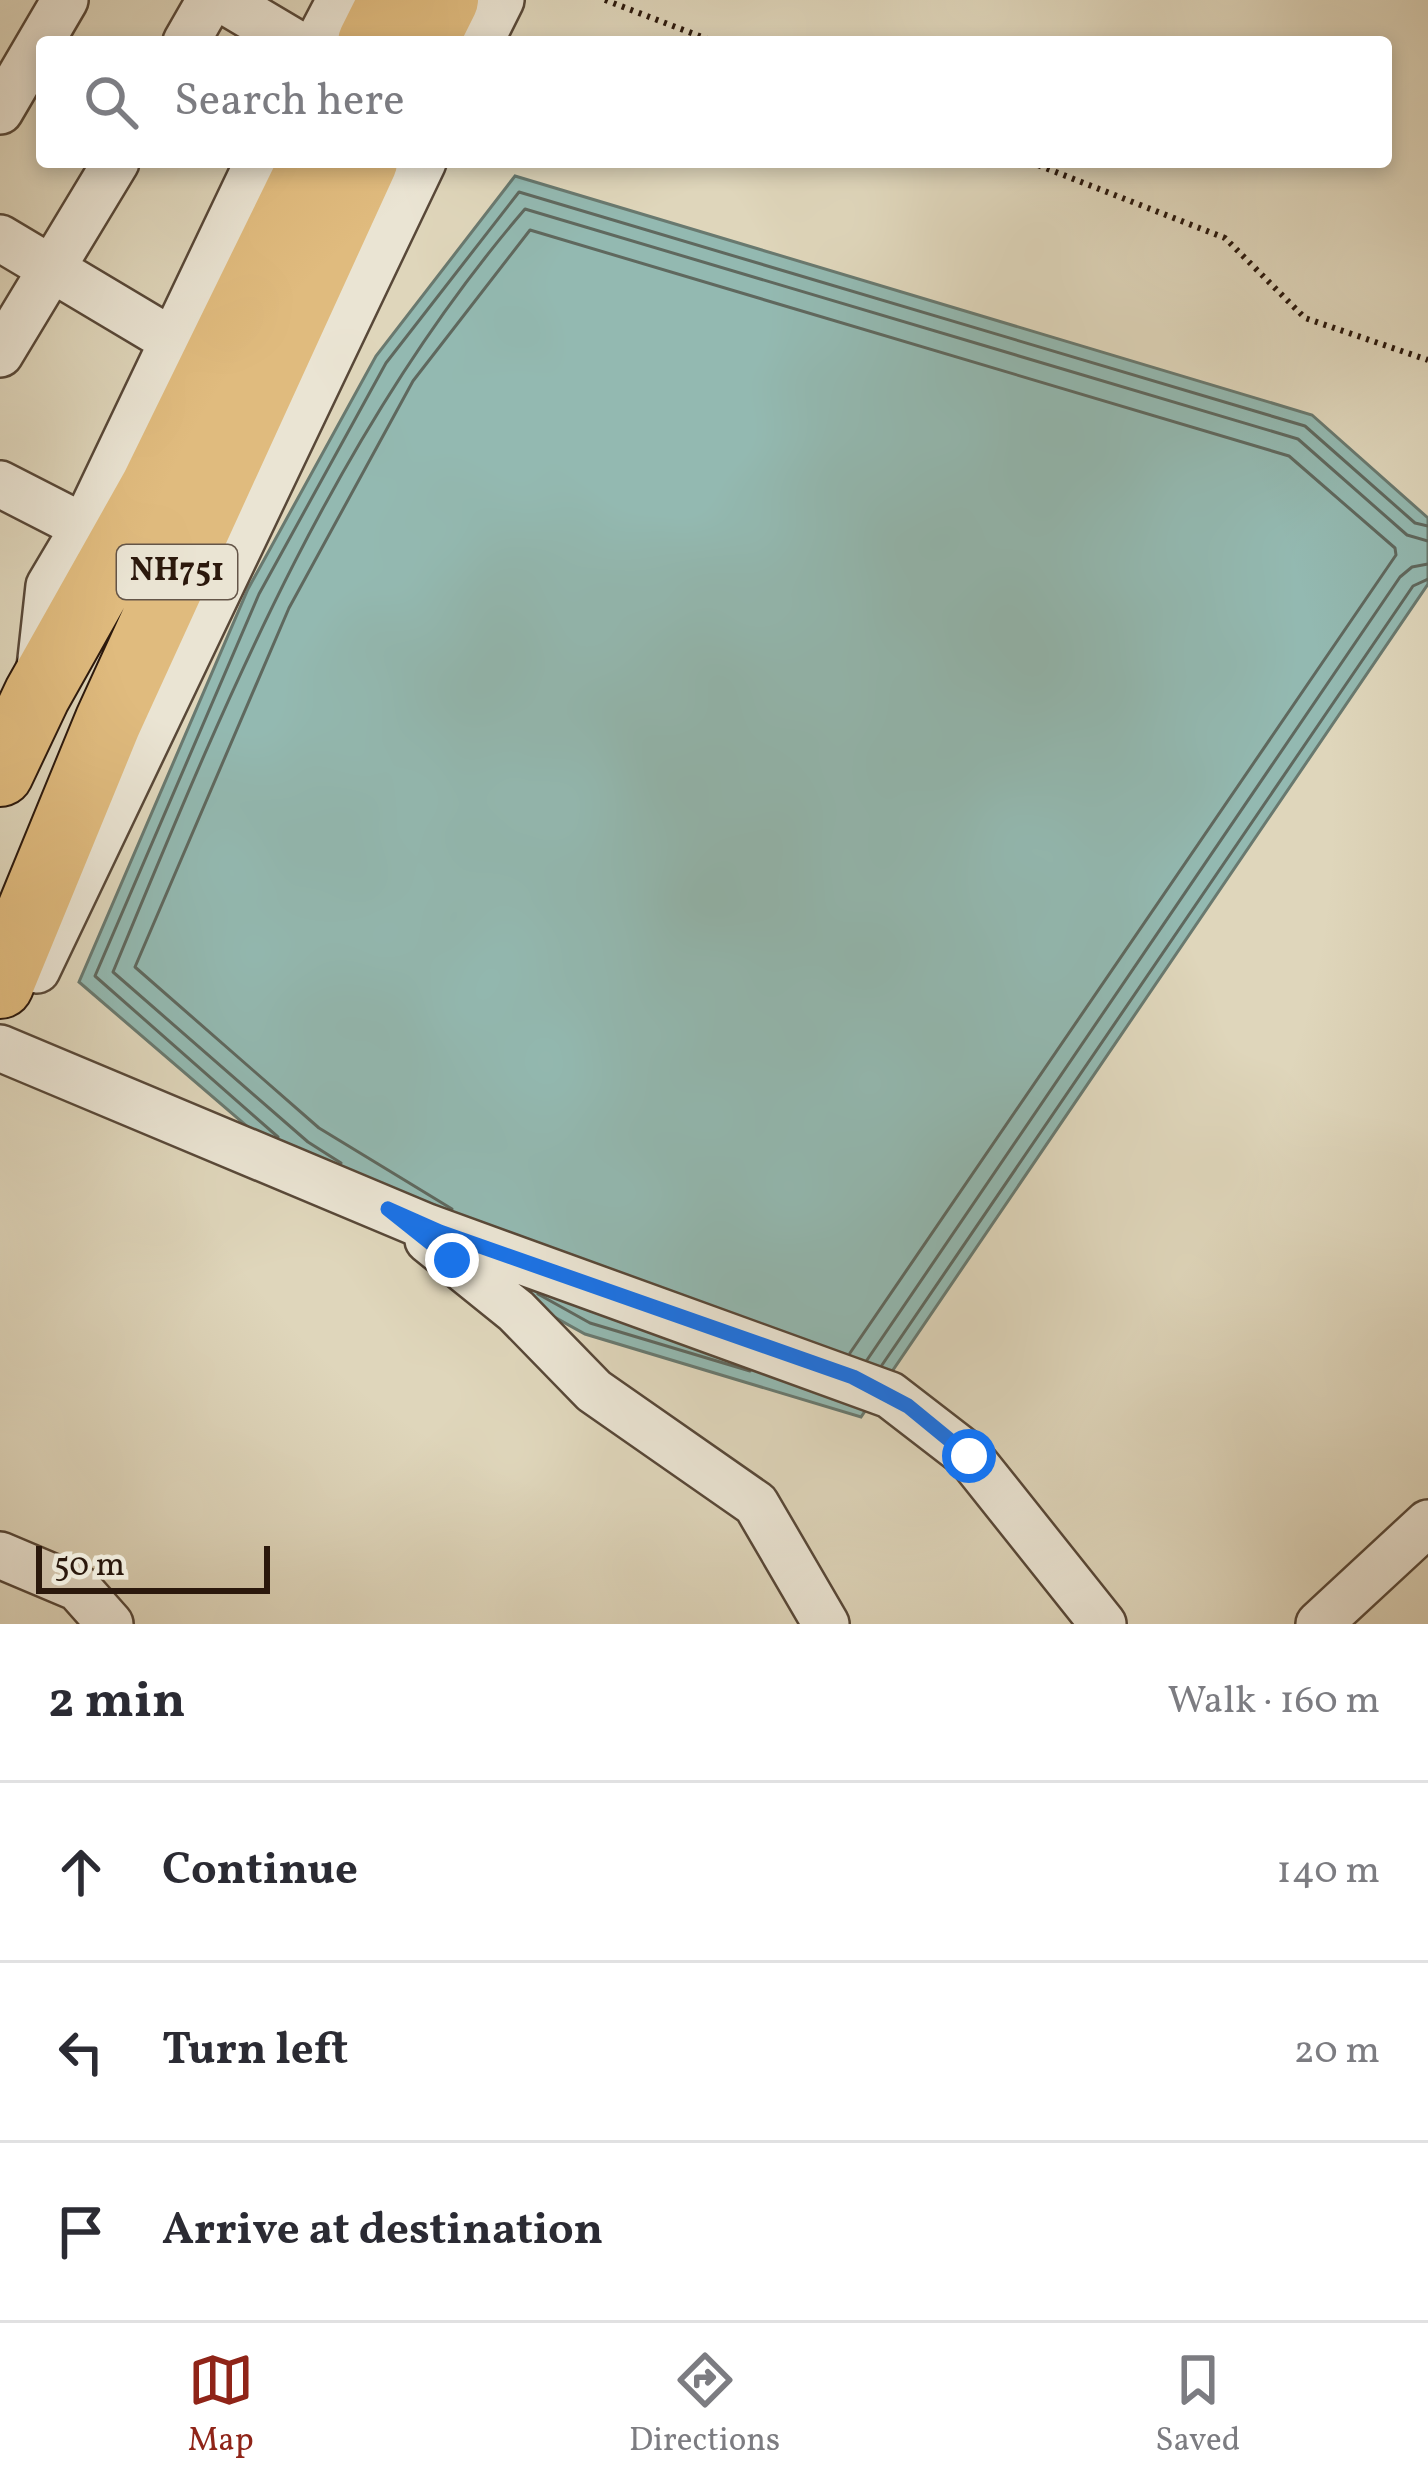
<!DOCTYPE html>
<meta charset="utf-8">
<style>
:root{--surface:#fff;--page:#f2f2f3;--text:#2b2b33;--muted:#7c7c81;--line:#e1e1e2;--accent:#8f2418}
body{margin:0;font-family:Vollkorn,serif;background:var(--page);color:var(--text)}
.scale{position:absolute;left:36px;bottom:30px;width:234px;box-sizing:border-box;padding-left:12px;border:6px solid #2b180c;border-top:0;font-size:33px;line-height:42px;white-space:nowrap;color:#2b180c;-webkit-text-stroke:9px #eae4d3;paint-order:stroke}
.stop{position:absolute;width:36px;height:36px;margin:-27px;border:9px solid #1a73e8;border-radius:50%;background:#fff}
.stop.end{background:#1a73e8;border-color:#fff;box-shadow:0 3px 12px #0008}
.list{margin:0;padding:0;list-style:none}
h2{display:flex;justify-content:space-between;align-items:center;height:156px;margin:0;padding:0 48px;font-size:51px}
h2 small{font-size:39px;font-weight:400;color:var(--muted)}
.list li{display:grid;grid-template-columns:78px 1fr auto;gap:36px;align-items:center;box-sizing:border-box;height:180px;padding:0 48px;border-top:3px solid var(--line)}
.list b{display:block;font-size:45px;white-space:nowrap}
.list em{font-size:39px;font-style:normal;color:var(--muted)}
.icon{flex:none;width:66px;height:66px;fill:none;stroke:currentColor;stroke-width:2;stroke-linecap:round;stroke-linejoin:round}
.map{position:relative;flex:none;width:1428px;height:1624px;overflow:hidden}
.search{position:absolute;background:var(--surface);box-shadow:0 6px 18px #0003;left:36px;right:36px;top:36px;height:132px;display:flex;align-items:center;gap:30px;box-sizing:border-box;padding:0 42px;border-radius:12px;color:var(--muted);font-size:45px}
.sheet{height:696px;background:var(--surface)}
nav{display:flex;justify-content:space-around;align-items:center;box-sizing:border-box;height:168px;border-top:3px solid var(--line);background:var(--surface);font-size:33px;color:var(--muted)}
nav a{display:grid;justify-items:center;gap:6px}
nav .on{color:var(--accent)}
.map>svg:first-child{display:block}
.water{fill:#93b9b1;stroke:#69796f;stroke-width:3}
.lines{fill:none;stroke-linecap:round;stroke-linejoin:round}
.shore{stroke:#5f685e;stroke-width:3}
.minor-casing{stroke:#584838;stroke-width:50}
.highway-casing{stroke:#2b180c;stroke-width:70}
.path{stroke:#2b180c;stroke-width:6;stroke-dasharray:3 6;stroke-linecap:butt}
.minor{stroke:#eae4d3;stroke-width:45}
.highway{stroke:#e0bb7e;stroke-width:66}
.route{stroke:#1a73e8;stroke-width:15}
.labels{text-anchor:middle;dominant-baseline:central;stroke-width:10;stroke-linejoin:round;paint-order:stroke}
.shield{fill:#eae4d3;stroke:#645548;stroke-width:3}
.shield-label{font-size:33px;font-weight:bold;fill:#2b180c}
</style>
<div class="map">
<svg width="1428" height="1624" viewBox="0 0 1428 1624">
<rect width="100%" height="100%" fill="#dfd6bb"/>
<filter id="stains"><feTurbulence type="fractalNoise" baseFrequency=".00167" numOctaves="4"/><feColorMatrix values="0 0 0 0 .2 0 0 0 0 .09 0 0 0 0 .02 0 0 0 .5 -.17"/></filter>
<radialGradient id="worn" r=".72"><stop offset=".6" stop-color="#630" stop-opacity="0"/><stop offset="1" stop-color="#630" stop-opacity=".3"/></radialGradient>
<!-- water -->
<path class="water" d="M515,176L1312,415L1428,518V584L861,1417L585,1334L392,1227L292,1165L79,982L248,589L376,356Z"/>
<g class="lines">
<!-- shore -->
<path class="shore" d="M278,1137L95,976L259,594L386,363L519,192L1305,426L1415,523L1428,526
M341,1163L308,1142L113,972C224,704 334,431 525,209L1298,439L1407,535L1428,541
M452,1209L319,1128L135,967L289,608L413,381L530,230L1289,456L1395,548L1396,555L850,1353
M538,1294L590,1323L750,1371
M867,1360L1400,577L1412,567L1428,564
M882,1365L1413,586L1428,579"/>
<!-- minor casing -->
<g class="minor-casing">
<path id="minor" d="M223,0L294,42
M186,42L210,0
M318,42L340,0
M480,42L501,0
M0,111L65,0
M0,238L171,340
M0,354L116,162
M0,484L84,527
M40,668L49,586L84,527L258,162
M37,970L423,162
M0,1048L427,1227L890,1395L969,1456L1103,1624
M428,1240L516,1311L594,1391L756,1504L826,1624
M0,1555L78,1588L110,1624
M1319,1624L1428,1523"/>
</g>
<!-- highway casing -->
<g class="highway-casing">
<path id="highway" d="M371,42L392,0
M424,42L445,0
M0,773L37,695L154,487L313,162
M0,985L108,722L364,162"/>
</g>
<!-- path -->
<path class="path" d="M605,0L715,42
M1030,162L1225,238L1305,318L1428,360"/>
<!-- minor -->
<use href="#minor" class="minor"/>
<!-- highway -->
<use href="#highway" class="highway"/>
</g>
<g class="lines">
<!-- route -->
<path class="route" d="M452,1260L388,1209L440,1232L853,1377L908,1406L969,1456"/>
</g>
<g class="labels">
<!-- shield labels -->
<rect class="shield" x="117" y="545" width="120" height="54" rx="9"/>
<g class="shield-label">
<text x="177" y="572">NH751</text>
</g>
</g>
<rect width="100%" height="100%" filter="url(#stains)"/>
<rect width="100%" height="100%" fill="url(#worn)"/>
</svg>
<div class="scale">50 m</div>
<div class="stop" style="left:969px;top:1456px"></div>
<div class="stop end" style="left:452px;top:1260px"></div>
<div class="search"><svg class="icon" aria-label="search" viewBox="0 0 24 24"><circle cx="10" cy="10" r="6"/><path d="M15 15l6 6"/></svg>Search here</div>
</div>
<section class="sheet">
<h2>2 min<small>Walk · 160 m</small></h2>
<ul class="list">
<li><svg class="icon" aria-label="ahead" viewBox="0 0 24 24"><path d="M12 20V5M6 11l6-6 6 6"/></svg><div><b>Continue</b></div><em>140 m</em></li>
<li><svg class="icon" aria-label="left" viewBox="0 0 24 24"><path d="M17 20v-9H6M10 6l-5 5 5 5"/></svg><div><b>Turn left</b></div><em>20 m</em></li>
<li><svg class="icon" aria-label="arrive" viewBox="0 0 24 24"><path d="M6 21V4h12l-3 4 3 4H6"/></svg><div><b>Arrive at destination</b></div></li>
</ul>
</section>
<nav>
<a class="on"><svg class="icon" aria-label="map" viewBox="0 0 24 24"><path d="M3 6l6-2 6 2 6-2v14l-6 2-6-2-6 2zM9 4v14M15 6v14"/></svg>Map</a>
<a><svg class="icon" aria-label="directions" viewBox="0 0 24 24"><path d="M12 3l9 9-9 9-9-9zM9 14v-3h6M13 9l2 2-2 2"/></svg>Directions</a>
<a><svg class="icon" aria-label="saved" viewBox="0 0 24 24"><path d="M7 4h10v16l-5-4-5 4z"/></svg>Saved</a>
</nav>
